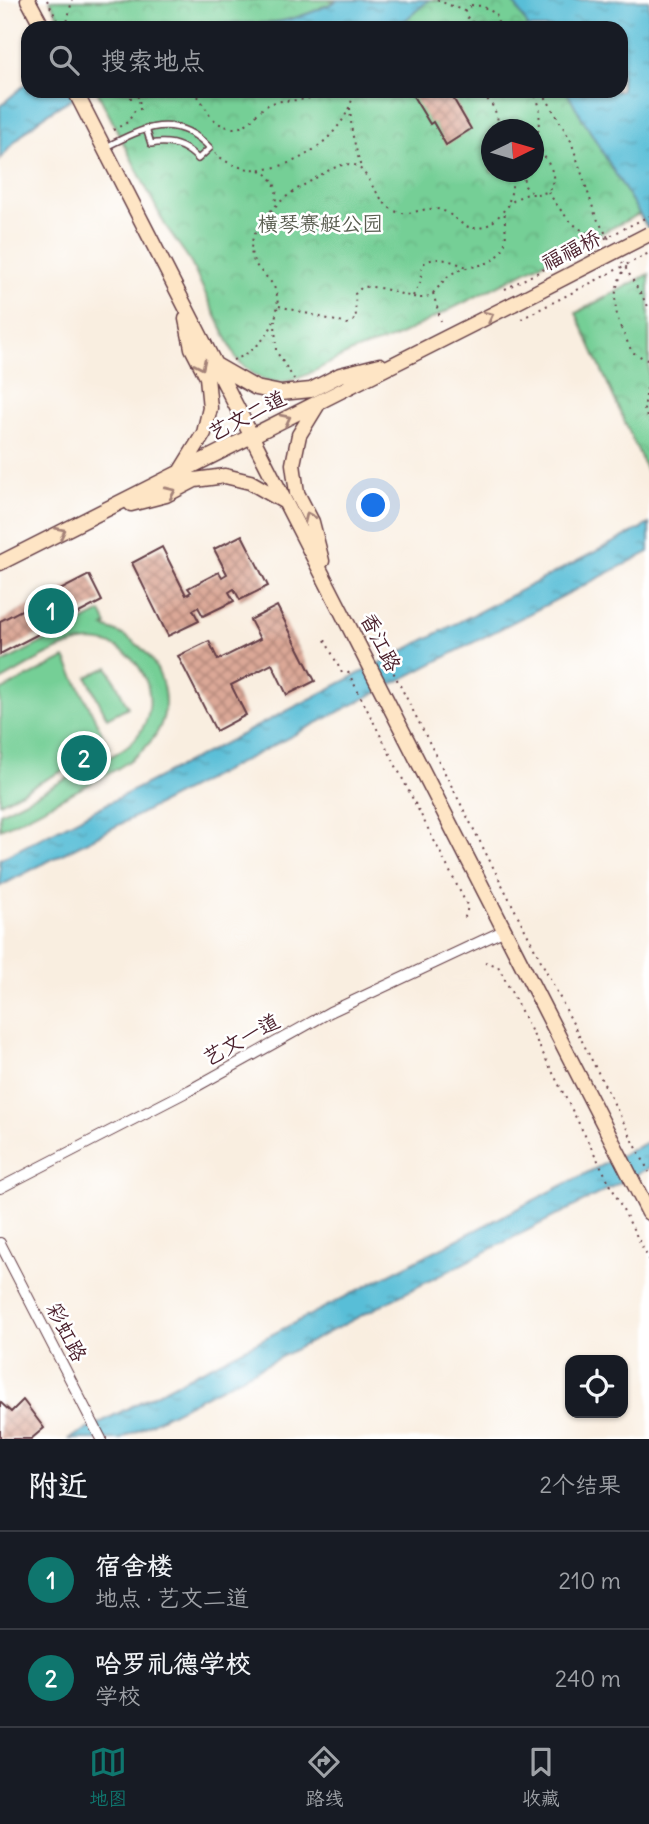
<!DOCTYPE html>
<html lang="zh">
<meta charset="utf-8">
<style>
:root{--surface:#171b24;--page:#20242c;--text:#f1f3f6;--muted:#9ea1a6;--line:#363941;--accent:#0f766e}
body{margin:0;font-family:Delius,"LXGW WenKai TC",sans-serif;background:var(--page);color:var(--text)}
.controls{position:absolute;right:21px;bottom:21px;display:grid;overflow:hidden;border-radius:14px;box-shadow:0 2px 5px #0004}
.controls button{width:63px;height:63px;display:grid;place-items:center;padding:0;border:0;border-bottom:2px solid var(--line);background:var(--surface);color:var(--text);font:35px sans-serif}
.compass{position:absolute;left:481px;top:119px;width:63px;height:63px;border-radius:50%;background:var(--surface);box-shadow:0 2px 5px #0004;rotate:85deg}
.you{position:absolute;left:374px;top:506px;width:24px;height:24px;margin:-18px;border:5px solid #fff;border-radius:50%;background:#1a73e8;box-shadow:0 0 0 10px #1a73e833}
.badge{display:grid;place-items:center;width:46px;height:46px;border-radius:50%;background:var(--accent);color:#fff;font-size:23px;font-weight:700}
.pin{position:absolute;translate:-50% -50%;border:4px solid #fff;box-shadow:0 2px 7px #0006}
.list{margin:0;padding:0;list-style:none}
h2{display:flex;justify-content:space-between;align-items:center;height:91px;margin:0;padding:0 28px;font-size:30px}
h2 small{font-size:23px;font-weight:400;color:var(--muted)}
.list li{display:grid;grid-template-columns:46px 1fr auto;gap:21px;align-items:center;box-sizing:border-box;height:98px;padding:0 28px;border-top:2px solid var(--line)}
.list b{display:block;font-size:26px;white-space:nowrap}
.list p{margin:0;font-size:23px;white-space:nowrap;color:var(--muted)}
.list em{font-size:23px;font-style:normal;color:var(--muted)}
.icon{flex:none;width:38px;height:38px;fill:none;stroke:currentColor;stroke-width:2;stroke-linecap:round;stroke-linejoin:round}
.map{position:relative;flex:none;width:649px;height:1439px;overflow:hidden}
.search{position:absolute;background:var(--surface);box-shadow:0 2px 5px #0004;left:21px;right:21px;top:21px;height:77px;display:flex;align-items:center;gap:18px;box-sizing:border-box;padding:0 24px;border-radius:21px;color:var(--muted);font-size:26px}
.sheet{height:287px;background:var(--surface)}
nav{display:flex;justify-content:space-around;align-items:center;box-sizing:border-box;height:98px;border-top:2px solid var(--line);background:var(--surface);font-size:19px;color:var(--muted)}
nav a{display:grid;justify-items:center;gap:4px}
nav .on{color:var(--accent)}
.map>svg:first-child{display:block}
.park{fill:url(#park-crowns);stroke:#607760;stroke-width:2;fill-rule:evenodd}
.pitch{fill:#75cf96;stroke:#607760;stroke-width:2}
.water{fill:url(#water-ripples);stroke:#526e81;stroke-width:2}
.building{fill:url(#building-cross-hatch)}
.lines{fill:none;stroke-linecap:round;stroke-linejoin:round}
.service-casing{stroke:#643e46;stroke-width:8}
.minor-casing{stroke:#643e46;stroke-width:12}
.secondary-casing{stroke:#643e46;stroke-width:17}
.path{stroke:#643e46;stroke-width:2;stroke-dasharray:2 5;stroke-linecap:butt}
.service{stroke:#fff;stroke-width:5}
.minor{stroke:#fff;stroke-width:10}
.secondary{stroke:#fee5c5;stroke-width:14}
.secondary-bridge-casing{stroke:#643e46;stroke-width:17;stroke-linecap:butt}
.path-bridge{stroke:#643e46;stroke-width:2;stroke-dasharray:2 5;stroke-linecap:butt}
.secondary-bridge{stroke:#fee5c5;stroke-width:14}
.oneway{stroke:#a48278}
.labels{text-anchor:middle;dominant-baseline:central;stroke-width:5;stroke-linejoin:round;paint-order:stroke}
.park-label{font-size:21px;fill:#595d50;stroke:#fff}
.street-label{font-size:21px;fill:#4a1f2b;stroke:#fff}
</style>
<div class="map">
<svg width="649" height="1439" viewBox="0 0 649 1439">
<defs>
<pattern id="park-crowns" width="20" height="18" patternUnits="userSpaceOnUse" patternTransform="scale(1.75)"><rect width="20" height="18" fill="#75cf96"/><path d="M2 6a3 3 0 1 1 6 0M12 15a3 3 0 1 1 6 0" fill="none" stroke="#67b181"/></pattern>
<pattern id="water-ripples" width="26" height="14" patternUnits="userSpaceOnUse" patternTransform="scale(1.75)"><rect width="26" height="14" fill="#59bed7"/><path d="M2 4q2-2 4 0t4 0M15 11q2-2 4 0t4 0" fill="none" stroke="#4c9aaf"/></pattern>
<pattern id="building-cross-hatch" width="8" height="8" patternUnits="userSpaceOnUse" patternTransform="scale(1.75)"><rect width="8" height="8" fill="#dba897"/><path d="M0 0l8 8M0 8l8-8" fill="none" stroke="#b4887b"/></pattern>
</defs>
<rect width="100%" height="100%" fill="#fff"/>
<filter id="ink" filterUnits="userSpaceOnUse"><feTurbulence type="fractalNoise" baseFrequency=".0143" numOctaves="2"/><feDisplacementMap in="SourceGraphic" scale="14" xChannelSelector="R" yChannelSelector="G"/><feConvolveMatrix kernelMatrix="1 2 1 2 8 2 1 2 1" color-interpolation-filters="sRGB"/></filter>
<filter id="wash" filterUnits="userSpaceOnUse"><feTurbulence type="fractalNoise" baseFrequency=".00686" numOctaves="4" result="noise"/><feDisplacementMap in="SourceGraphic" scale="28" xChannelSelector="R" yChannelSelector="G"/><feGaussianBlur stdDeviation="1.57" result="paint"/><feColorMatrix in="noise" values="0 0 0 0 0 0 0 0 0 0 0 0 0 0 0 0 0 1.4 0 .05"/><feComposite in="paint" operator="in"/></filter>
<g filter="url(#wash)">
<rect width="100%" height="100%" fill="#f9eee0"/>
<!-- park -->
<path class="park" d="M50,0H649V230L639,214L394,338C380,343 366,346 352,352C309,370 276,406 236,358L189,259L165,225L97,91H621V28H64ZM491,130H534V172H491Z
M649,274V476L576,313Z"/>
<!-- pitch -->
<path class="pitch" d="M101,612L107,625L104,627C131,636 152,651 161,679C182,744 117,769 72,793C48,805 25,819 0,829V813C29,799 57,784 85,769C102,760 122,753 135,739C171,698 135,633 82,642C56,646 23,669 0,681V664Z
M65,658L109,747L0,803V691Z
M108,667L128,707L107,718L87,677Z"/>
<!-- water -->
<path class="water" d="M338,0H429L396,28H155C192,20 228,25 265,23C291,22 315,12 338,0Z
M512,0H649V230L566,91H621V28H529Z
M28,82V91H87C53,107 22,129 0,160V106Z
M649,524V552L0,886V859Z
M649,1141V1168L121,1439H68Z"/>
<g id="blocks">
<!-- building -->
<path class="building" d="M410,91H449L471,129L446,145L433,122L430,124Z
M242,535L268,586L240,600L234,589L229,592L234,601L203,616L198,607L193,610L199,621L168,636L132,563L162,547L186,595L191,592L188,588L219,572L222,577L227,574L214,549Z
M89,575L102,601L0,654V621Z
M277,606L315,681L287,695L272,664L231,685L246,715L216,731L178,656L209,641L218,660L260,639L250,620Z
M23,1400L44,1428L31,1439H0V1402L11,1412Z"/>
</g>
</g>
<g filter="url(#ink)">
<use href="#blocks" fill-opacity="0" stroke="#643e46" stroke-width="2"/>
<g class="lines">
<!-- service casing -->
<g class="service-casing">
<path id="service" d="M104,148C143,128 175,111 210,148L198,159C185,145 170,140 151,144L146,128"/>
</g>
<!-- minor casing -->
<g class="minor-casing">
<path id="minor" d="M0,1188L190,1090L330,1012L505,930
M0,1243L101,1439"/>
</g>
<!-- secondary casing -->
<g class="secondary-casing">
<path id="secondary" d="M28,0L43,28
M75,91L649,1213
M216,365L256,388L281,393L311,390L340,375L380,365
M318,404L299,435L293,464L297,493L312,522L322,561
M180,472L204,433L210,408L207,377L192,348L186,319
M131,504L166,495L195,480L225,476L250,482L285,502
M0,563L513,304"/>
</g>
<!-- path -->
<path class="path" d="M47,0L61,28
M437,0L464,11
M471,5L482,6L496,14L498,22L492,27L475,25L465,15V11Z
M498,23L503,28
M66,28L72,0
M460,28L470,22
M93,91L95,94
M193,91C204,100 207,117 220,124C247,138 252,112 270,104C279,100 288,101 297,100C310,99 322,95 334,91
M476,91C492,100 498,112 499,130
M530,91C546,104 537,121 538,139C540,154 552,165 555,180L548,192L537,194
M542,91L571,141L596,217L609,239
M130,98L143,96L152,91
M350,108L352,133L361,168
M113,130L128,122L135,110L140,109L139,97
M215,153C252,188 313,161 339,125C347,115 351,103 355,91
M260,170C274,177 280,190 274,205
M522,172L525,186L532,193
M509,201L512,189V172
M622,262L649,308
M433,293L441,321
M413,296L420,283L422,265C435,253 453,262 467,267
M279,306L347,324L356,319L355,294L362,287C383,285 400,296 420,298C435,299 441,279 453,273C469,264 489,269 501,252C510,238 503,225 505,210
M275,320L276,351L294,379
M621,328L632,352L649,361
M233,360C260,352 286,317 275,289C270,277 257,271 253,259C242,231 282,197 304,185C317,178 342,158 357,166C364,171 369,180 373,187C378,194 383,203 390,208C405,220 420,207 436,209C451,210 458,226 473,228C503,230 503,192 536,194
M649,374L644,410L649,422
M325,640L342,673
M384,654L649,1172
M348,672L468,907L464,920
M485,962L498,966L649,1260"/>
<!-- service -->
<use href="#service" class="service"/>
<!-- minor -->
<use href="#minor" class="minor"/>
<!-- secondary -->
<use href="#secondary" class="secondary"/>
<!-- secondary-bridge casing -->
<g class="secondary-bridge-casing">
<path id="secondary-bridge" d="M513,304L649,234"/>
</g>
<!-- path-bridge -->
<path class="path-bridge" d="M548,192C564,215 577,237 608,236
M505,289L649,216
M521,319L649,253
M621,328C612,304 613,284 629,263"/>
<!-- secondary-bridge -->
<use href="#secondary-bridge" class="secondary-bridge"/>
</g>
<!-- one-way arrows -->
<defs><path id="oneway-chevron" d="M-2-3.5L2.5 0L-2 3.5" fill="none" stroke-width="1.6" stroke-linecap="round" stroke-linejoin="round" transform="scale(1.75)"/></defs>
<g class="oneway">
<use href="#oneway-chevron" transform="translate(489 316) rotate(-27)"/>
<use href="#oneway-chevron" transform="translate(201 365) rotate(64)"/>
<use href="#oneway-chevron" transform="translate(286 419) rotate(-27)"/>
<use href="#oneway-chevron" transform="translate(171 492) rotate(-24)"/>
<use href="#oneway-chevron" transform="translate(309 517) rotate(-114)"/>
<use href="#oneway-chevron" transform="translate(61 532) rotate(-27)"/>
</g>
</g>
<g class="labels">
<!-- park labels -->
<g class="park-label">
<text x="320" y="223">横琴赛艇公园</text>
</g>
<!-- street labels -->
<g class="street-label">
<text transform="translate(571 250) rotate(-27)">福福桥</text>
<text transform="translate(247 415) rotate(-27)">艺文二道</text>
<text transform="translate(381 642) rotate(63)">香江路</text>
<text transform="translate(241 1039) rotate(-29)">艺文一道</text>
<text transform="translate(67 1332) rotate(63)">彩虹路</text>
</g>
</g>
</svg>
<div class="controls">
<button><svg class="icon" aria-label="locate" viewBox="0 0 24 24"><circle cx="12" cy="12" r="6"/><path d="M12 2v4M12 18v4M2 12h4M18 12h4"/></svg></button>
</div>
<svg class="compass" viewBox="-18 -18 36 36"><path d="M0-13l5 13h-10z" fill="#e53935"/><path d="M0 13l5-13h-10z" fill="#9ea1a6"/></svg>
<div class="you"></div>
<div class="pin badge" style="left:51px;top:611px">1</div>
<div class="pin badge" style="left:84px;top:758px">2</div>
<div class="search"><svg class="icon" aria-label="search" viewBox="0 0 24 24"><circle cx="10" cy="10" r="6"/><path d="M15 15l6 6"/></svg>搜索地点</div>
</div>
<section class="sheet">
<h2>附近<small>2个结果</small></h2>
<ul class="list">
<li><span class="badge">1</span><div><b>宿舍楼</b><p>地点 · 艺文二道</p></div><em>210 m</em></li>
<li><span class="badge">2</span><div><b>哈罗礼德学校</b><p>学校</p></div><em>240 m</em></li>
</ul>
</section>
<nav>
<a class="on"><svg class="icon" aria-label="map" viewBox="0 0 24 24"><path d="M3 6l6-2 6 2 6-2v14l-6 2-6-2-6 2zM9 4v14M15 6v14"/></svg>地图</a>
<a><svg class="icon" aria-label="directions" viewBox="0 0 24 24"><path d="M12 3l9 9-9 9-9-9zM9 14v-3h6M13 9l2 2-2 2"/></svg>路线</a>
<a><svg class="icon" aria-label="saved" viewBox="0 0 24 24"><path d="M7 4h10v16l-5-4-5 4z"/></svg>收藏</a>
</nav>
